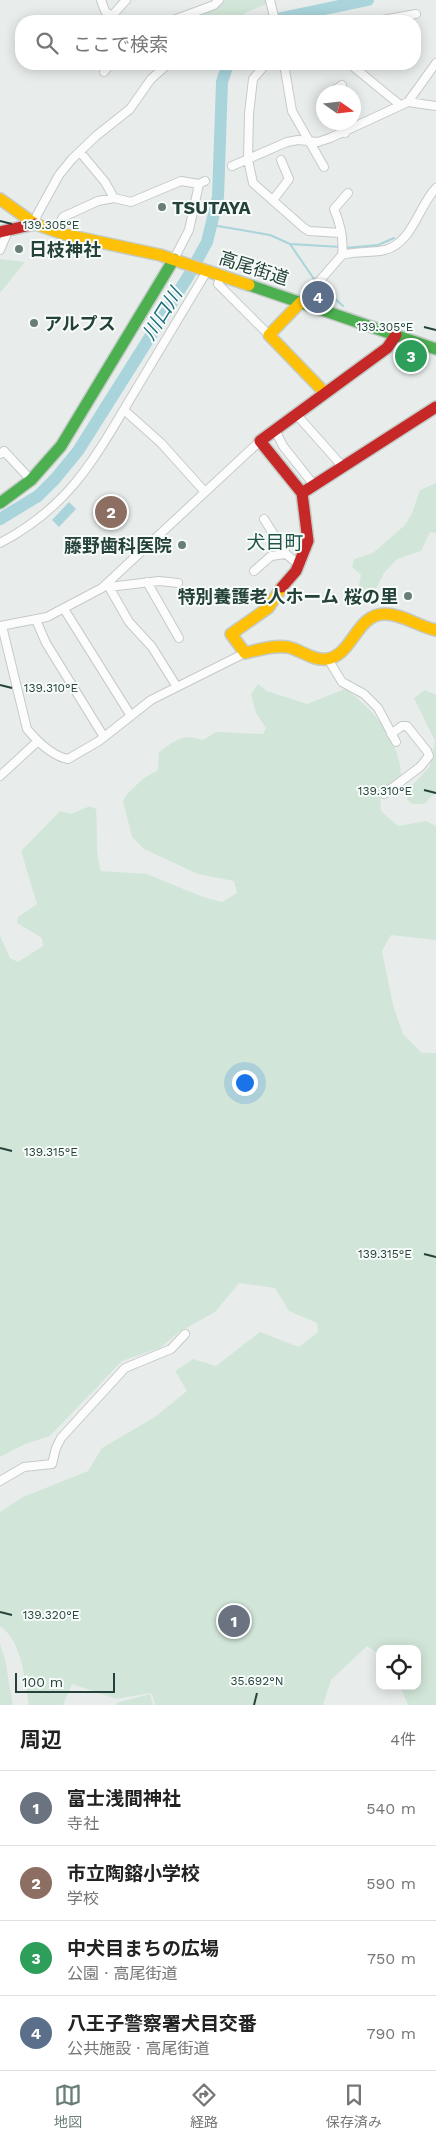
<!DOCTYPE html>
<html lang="ja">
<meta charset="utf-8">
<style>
:root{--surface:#fff;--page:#f6f6f6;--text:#222;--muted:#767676;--line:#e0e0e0;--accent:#697e78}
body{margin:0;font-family:"Work Sans","Noto Sans JP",sans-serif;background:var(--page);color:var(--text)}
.controls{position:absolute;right:15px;bottom:15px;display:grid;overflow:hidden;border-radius:10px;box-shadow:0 2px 12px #0003}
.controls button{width:45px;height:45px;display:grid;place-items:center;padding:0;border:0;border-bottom:1px solid var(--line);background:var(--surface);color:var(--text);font:25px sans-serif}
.compass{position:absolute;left:316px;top:85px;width:45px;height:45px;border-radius:50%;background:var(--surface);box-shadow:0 2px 12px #0003;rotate:104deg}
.scale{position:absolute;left:15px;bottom:12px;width:100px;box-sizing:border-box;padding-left:5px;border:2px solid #24423a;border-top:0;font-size:14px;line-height:18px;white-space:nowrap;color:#24423a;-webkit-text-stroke:4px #f7fbf9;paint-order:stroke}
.you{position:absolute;left:244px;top:1082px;width:18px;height:18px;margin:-12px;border:4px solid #fff;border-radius:50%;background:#1a73e8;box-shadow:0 0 0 8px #1a73e833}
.badge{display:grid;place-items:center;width:32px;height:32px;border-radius:50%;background:var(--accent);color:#fff;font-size:16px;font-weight:700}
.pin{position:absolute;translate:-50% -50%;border:2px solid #fff;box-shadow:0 1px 5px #0006}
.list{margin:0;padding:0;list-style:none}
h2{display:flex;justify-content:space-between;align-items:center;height:65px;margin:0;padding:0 20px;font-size:21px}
h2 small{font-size:16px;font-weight:400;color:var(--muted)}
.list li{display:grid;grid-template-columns:32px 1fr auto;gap:15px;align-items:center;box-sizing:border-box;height:75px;padding:0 20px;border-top:1px solid var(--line)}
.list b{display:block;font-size:19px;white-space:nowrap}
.list p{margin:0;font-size:16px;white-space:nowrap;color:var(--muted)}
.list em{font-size:16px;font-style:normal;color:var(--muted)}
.icon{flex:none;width:28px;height:28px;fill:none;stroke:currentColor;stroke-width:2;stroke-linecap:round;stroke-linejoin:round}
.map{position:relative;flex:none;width:436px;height:1705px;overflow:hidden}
.search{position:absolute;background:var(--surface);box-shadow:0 2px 12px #0003;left:15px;right:15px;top:15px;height:55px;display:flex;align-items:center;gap:12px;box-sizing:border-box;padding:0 18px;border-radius:20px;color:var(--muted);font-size:19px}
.sheet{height:365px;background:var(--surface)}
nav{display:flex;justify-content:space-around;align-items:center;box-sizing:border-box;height:70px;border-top:1px solid var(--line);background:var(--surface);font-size:14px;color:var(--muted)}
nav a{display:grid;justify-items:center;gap:2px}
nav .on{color:var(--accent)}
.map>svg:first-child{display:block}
.green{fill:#d1e6d8}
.water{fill:#a9d4db}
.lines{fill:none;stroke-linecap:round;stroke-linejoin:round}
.stream{stroke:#a9d4db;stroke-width:2}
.river{stroke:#a9d4db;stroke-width:12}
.street-casing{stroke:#c5cac8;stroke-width:10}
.fast-casing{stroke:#c3cbc8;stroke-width:14}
.slow-casing{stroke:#c3cbc8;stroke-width:14}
.jam-casing{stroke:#c3cbc8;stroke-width:14}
.street{stroke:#fcfcfc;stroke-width:8}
.fast{stroke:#4caf50;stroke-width:11}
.slow{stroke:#ffc107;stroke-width:11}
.jam{stroke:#c62828;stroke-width:11}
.ticks{fill:none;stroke:#24423a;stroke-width:2}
.poi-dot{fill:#697e78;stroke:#f7fbf9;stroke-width:2}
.labels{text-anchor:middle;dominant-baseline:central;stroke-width:4;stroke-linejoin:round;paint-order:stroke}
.poi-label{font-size:18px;font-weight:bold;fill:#24423a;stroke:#f7fbf9;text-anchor:start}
.street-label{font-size:18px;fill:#24423a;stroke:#f7fbf9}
.water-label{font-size:19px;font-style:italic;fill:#1c6f80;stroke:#f7fbf9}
.neighbourhood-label{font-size:19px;fill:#1f5548;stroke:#f7fbf9}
.ticks-label{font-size:12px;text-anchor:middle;fill:#24423a;stroke:#f7fbf9;stroke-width:4;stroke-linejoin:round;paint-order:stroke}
</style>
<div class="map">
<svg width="436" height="1705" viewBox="0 0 436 1705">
<rect width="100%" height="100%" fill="#e8edeb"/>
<!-- green -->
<path class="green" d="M215,0H270V3L247,12L236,21H180Z
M0,259L25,262L0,293Z
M399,344H403L429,352L418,362L413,359L399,364Z
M436,483V533L430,532L421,551L397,559L384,573L368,604L362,603L357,594L361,575L352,567L354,559L373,553L405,525L412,513L420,490Z
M258,684L267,691L307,704L345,689C373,708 400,741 401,775L380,793L381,811L398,826L426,821L436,826V940L391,935L382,951L393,1005L403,1034L422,1053H436V1705H408L400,1686H417V1649H380V1655L367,1646L331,1680L323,1705H155L152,1694L150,1693L116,1699L72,1684L63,1705H29C24,1679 23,1642 0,1626V1512L23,1497L88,1471L102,1448L155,1417L187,1391L175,1371L193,1359L216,1366L260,1332L299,1347L318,1332L317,1323L289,1311L275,1288L239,1283L215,1312L179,1332L160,1348L122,1361L50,1436L25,1444L0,1457V936L10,958L18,962L43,946L42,938L17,923L18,917L37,904L21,851L60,811L71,814L90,806L96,809C98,828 95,854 101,871L147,874L203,897L222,902L237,893L234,881L198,874L144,849L132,837L123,801L127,794L144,778L158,770L159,752C176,740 182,733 203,740L216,732L263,734L266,728L256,713L251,694Z
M425,690L436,695V792L424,804H413L407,800L409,789L430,766L435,741L414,698Z
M0,1644L5,1659L13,1705H0Z
M150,1694L153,1705H117L116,1703Z"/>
<!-- water -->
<path class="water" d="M69,502L76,509L59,527L52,520Z"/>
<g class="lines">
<!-- stream -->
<path class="stream" d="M212,225L270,235L290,244L341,247
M290,244L316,282
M345,248L378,245L394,238
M320,285L343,306"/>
<!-- river -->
<path class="river" d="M267,21L368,0
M0,519L38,496L55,479L78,451L189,275L207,242L218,197L222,82L228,64"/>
<!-- street casing -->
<g class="street-casing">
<path id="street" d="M101,0L105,11L116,21
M270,0L275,21
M111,17L126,0
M171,21L214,5L219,0
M377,21L416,14
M266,64L253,79L249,114L248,160L253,183L304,228L309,231L341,233
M284,64L292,111L324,167
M350,64L400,105
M104,72L110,64
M332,92L342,85
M408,102L436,63
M340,122L345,133
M80,152L105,182L114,198
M232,166L287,142L298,140L318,142L330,138L408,102L436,106
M273,200L289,179L281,160
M35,224L37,215L59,175L72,159L96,136L130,109L151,79L168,64
M56,231L63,217L98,201L114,198L131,202L181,181L199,184L205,181
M0,250L8,231
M342,255C344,240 340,223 334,209L348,193
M174,259L189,230L199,184
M221,275L218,284L269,335
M301,302L342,255C356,251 371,253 385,250C413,242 418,207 436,188
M124,410L161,443L205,492
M296,414L343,467
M275,430L283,446L314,485
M0,454L4,451L31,480
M264,519L286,554L298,564
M0,543C71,506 96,456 135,391C158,353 181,314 204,276
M254,571L271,556L286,554
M147,582L179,638
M106,584L109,587L159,581L178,583
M109,587L129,622L152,647L177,687
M64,609L131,716
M36,620L46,643L104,737
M0,626L47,617L102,588L260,441
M2,626L27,729C37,741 52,756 68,759L99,741L151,700L245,653
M328,659L342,682L364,694L378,708L396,742
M0,776L38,741
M384,794L420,767L429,756L427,751L407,726H402L391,734
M0,1481L24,1467L52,1464L56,1448L61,1438L125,1368L171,1349L185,1334"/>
</g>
<!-- fast casing -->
<g class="fast-casing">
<path id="fast" d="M249,285L436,349
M0,503L31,480L61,446L174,259"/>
</g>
<!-- slow casing -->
<g class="slow-casing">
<path id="slow" d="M0,199L35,224L67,235L160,255L249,285
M301,302L269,335L325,393
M282,587L268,608L231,634L245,653C258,650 273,645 287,647C300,649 312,661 327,659C353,655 356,614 385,614C403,614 419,627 436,630"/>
</g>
<!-- jam casing -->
<g class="jam-casing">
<path id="jam" d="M0,232L35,224
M302,493L436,407
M282,587L296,571L308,541L302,493L260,441L387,348L396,335"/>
</g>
<!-- street -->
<use href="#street" class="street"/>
<!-- fast -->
<use href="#fast" class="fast"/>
<!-- slow -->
<use href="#slow" class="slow"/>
<!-- jam -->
<use href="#jam" class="jam"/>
</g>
<!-- ticks -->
<path class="ticks" d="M0,221L12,224M424,327L436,330M0,685L12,688M424,790L436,793M0,1148L12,1151M424,1254L436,1257M0,1612L12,1615M254,1705L257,1693"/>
<!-- markers -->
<g class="poi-dot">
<circle cx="162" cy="207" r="5"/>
<circle cx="19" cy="249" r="5"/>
<circle cx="34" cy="323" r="5"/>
<circle cx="182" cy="545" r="5"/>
<circle cx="408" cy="596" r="5"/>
</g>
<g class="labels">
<!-- poi labels -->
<g class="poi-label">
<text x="172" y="207">TSUTAYA</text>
<text x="29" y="249">日枝神社</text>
<text x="44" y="323">アルプス</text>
<text x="172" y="545" text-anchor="end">藤野歯科医院</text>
<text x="398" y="596" text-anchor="end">特別養護老人ホーム 桜の里</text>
</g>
<!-- street labels -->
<g class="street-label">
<text transform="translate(254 268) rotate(18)">高尾街道</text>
</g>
<!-- water labels -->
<g class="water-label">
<text transform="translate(162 314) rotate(-58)">川口川</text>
</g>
<!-- neighbourhood labels -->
<g class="neighbourhood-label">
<text x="275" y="542">犬目町</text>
</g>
</g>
<g class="ticks-label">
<text x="51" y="229">139.305°E</text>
<text x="385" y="331">139.305°E</text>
<text x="51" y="692">139.310°E</text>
<text x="385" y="795">139.310°E</text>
<text x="51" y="1156">139.315°E</text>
<text x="385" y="1258">139.315°E</text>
<text x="51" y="1619">139.320°E</text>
<text x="257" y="1685">35.692°N</text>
</g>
</svg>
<div class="controls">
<button><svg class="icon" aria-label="locate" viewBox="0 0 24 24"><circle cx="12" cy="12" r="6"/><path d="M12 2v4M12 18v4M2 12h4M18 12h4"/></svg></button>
</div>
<svg class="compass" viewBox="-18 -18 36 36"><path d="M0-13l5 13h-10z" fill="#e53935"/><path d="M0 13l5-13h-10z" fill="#767676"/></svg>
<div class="scale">100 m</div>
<div class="you"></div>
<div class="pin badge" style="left:234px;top:1621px;background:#6b7280">1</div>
<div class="pin badge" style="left:111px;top:512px;background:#8d6e63">2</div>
<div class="pin badge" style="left:411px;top:356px;background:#2e9e5b">3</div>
<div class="pin badge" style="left:318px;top:297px;background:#5c6f8a">4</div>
<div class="search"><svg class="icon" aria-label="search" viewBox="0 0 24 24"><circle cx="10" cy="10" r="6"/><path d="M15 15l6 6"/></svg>ここで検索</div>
</div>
<section class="sheet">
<h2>周辺<small>4件</small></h2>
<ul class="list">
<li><span class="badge" style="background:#6b7280">1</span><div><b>富士浅間神社</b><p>寺社</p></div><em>540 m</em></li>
<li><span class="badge" style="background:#8d6e63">2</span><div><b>市立陶鎔小学校</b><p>学校</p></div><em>590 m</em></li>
<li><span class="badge" style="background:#2e9e5b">3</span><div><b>中犬目まちの広場</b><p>公園 · 高尾街道</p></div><em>750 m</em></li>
<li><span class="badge" style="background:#5c6f8a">4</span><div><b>八王子警察署犬目交番</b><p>公共施設 · 高尾街道</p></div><em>790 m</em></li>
</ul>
</section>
<nav>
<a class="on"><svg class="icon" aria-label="map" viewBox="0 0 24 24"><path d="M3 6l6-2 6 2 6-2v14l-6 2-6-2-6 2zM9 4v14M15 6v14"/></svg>地図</a>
<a><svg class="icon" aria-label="directions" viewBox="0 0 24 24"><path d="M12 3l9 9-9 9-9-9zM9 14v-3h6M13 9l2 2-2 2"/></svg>経路</a>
<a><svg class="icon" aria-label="saved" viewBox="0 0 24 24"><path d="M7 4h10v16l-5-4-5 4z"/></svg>保存済み</a>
</nav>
